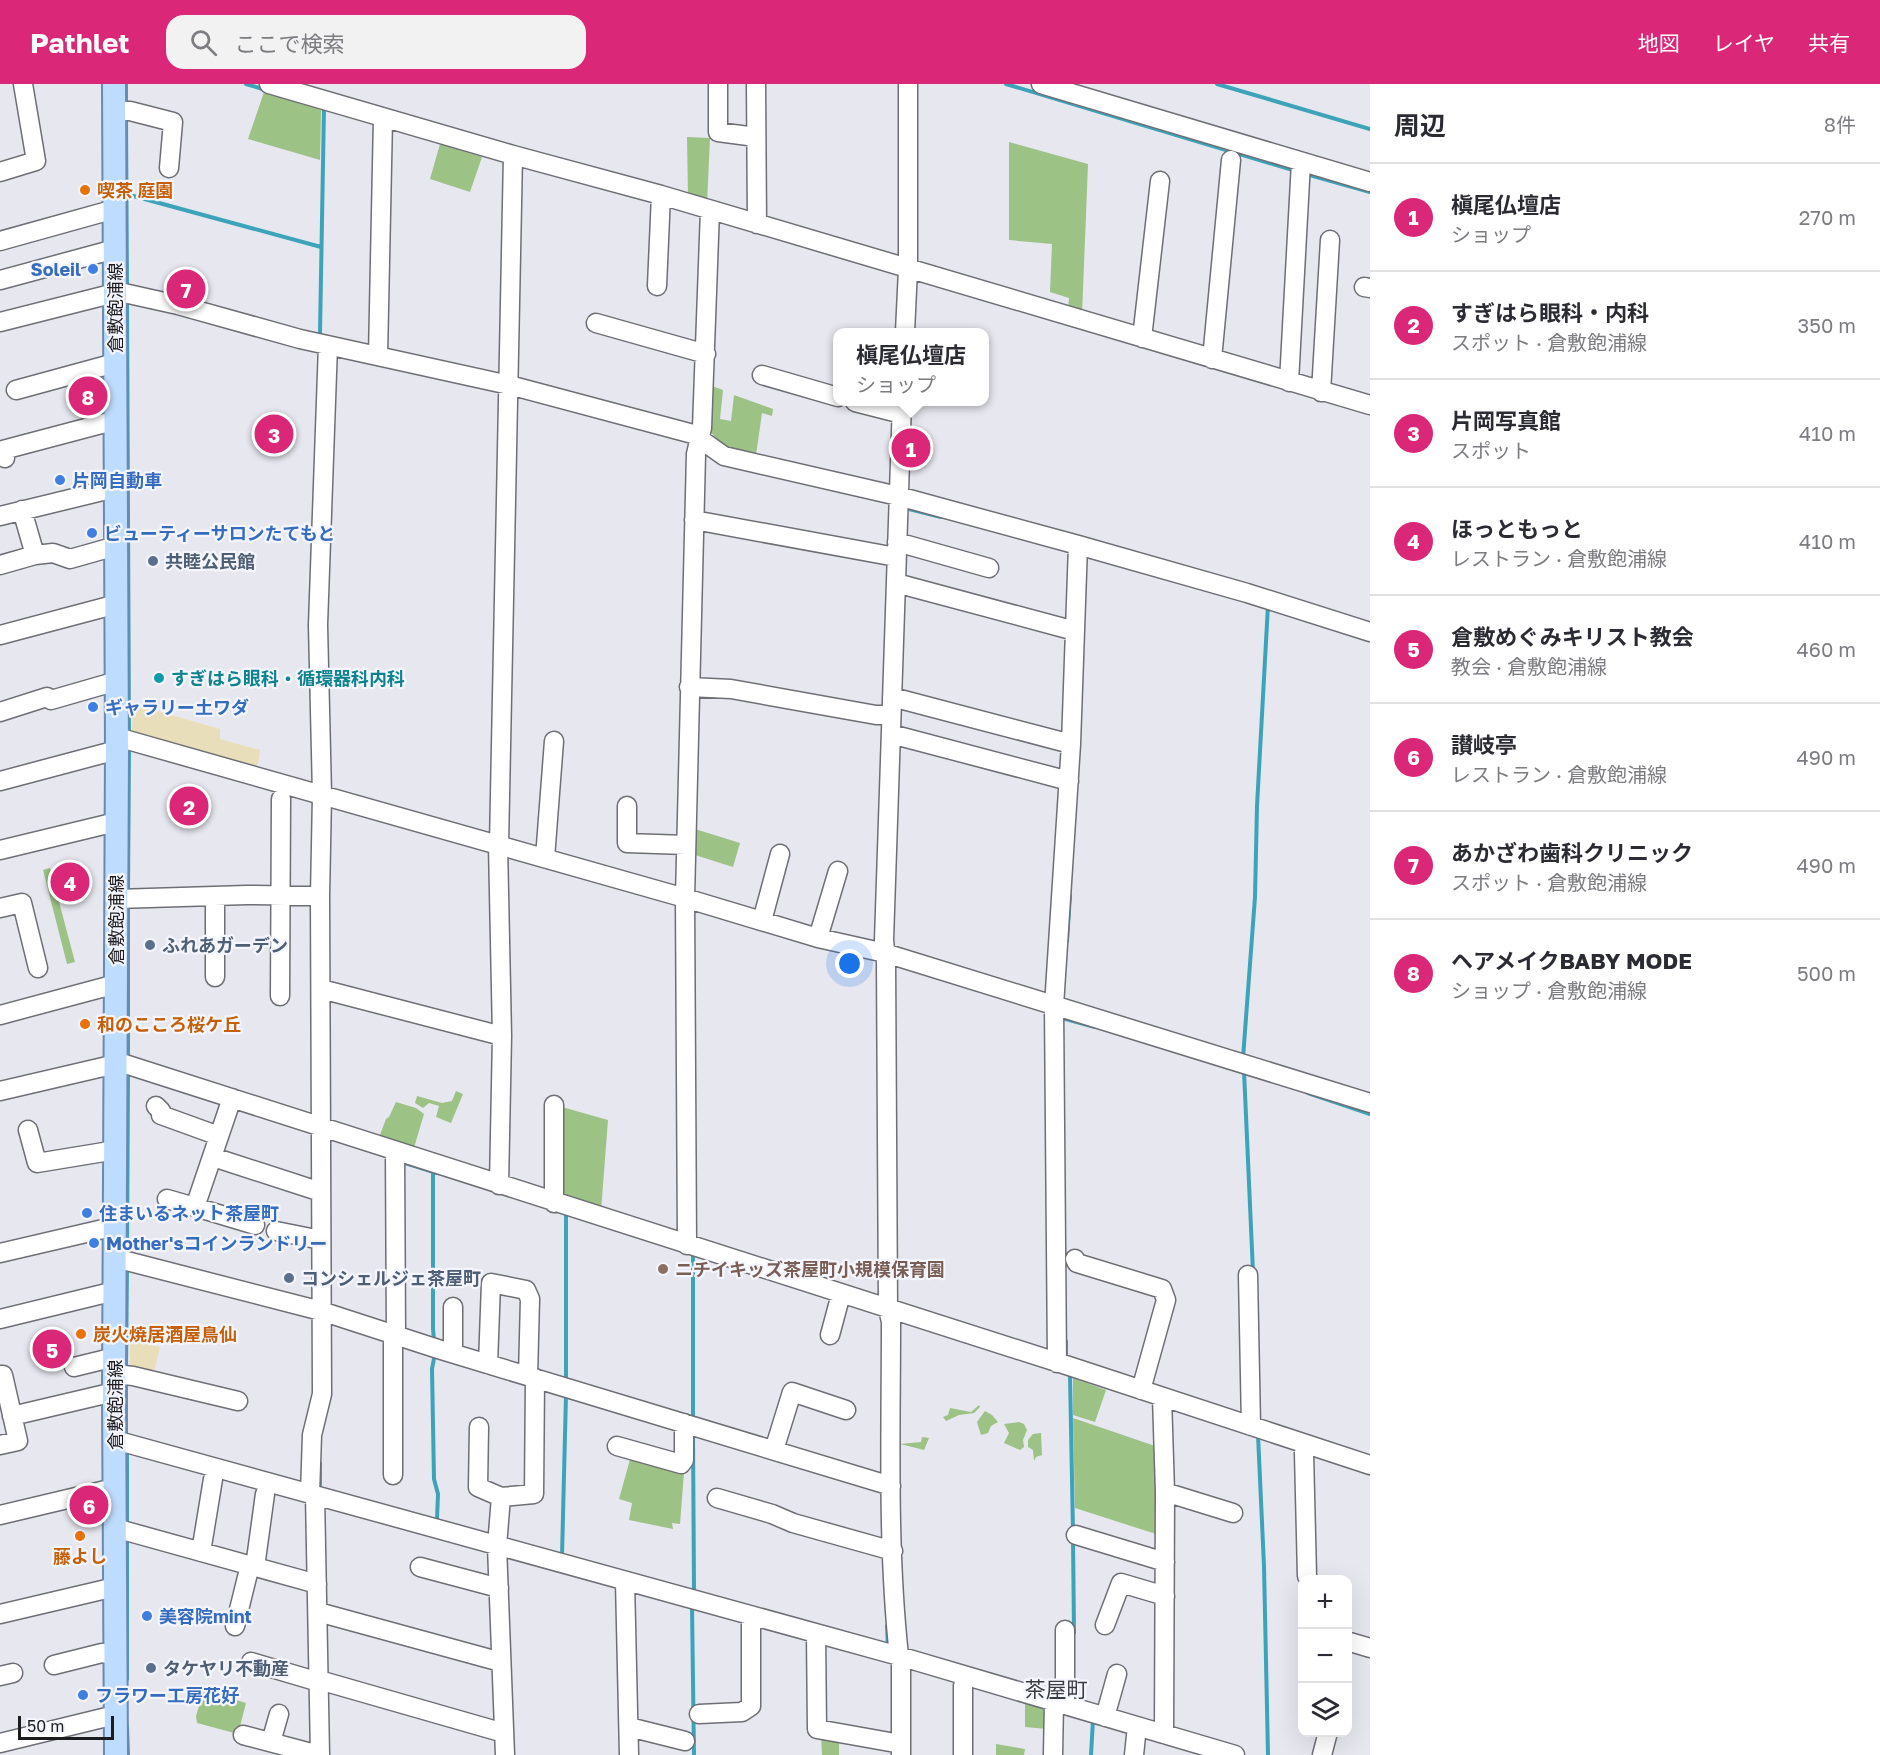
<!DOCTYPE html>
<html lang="ja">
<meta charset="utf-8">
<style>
:root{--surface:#fff;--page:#f2f2f3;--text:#2b2b33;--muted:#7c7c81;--line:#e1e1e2;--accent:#db2777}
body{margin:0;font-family:"Golos Text","Noto Sans JP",sans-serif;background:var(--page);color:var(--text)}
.controls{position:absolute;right:18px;bottom:18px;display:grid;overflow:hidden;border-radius:12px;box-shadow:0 6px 24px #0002}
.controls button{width:54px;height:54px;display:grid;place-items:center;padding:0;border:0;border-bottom:2px solid var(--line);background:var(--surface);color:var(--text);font:30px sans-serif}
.scale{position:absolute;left:18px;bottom:15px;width:96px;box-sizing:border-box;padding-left:6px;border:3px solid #1c1c1f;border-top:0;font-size:16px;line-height:21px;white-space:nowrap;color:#1c1c1f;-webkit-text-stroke:4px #f4f5fd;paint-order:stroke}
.you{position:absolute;left:850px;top:880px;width:21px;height:21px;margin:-15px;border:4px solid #fff;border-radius:50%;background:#1a73e8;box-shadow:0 0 0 9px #1a73e833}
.badge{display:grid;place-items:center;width:39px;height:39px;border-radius:50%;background:var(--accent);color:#fff;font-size:20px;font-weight:700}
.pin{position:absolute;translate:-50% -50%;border:3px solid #fff;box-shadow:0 2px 6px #0006}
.popup{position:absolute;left:833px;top:244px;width:156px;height:78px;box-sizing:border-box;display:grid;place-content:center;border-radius:12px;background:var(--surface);filter:drop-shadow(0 2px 4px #0005);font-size:20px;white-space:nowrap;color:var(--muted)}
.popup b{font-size:22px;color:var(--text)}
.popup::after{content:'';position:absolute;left:50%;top:100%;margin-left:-12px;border:12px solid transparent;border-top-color:var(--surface)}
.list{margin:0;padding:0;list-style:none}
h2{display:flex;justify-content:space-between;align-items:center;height:78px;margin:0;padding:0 24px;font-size:26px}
h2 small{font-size:20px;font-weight:400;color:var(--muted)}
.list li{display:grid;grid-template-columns:39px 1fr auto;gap:18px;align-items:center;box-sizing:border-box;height:108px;padding:0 24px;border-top:2px solid var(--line)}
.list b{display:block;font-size:22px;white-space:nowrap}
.list p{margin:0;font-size:20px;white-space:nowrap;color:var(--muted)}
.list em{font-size:20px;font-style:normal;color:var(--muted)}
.icon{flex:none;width:33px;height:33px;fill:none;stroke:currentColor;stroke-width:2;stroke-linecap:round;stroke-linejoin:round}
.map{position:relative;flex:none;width:1370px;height:1671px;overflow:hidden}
header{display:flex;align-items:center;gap:36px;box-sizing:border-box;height:84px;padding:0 30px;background:var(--accent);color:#fff}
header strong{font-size:28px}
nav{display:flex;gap:33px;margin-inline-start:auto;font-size:21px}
.search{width:420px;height:54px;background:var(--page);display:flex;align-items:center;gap:15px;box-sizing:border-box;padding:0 21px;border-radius:18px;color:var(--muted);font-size:22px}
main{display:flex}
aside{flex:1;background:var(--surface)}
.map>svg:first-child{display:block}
.green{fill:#9cc285}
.sand{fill:#e8dfba}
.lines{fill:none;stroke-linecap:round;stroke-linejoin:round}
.stream{stroke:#3ca3b9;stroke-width:4}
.minor-casing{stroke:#6e6e75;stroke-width:21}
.major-casing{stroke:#6989af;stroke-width:26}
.minor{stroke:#fff;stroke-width:18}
.major{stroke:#bedcfd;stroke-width:22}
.food-dot{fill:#e8710a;stroke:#f4f5fd;stroke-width:2}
.shop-dot{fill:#3f7fe0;stroke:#f4f5fd;stroke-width:2}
.service-dot{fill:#5c6f8a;stroke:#f4f5fd;stroke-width:2}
.culture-dot{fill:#0f9aa8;stroke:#f4f5fd;stroke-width:2}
.education-dot{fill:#8d6e63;stroke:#f4f5fd;stroke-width:2}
.labels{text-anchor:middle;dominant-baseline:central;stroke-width:4.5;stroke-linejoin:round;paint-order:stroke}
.food-label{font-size:18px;font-weight:bold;fill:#c56008;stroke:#f4f5fd;text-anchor:start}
.shop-label{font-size:18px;font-weight:bold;fill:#366cbe;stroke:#f4f5fd;text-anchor:start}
.street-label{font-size:18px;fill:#1c1c1f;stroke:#f4f5fd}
.service-label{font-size:18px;font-weight:bold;fill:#4e5e75;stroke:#f4f5fd;text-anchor:start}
.culture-label{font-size:18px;font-weight:bold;fill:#0d838f;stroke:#f4f5fd;text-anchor:start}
.education-label{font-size:18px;font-weight:bold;fill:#785e54;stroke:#f4f5fd;text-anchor:start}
.quarter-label{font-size:21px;fill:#3b3c42;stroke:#f4f5fd}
</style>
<header>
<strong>Pathlet</strong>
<div class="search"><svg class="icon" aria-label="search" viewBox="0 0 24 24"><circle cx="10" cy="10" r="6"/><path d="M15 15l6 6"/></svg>ここで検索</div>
<nav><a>地図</a><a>レイヤ</a><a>共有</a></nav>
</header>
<main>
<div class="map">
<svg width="1370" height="1671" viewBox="0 0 1370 1671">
<rect width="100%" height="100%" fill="#e7e7f0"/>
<!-- green -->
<path class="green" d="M264,8L321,26L320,76L248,55Z
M687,53L710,54L707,120L688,114Z
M1009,58L1088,80L1082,231L1068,227L1069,214L1050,208L1052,160L1009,156Z
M440,60L482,73L470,108L430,95Z
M712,302L723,306L720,335L731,337L734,311L773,325L772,332L762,329L756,371L726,366L710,347Z
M695,745L740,759L733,783L695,771Z
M50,784L75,878L67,880L43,786Z
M456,1007L463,1010L451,1039L436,1033L439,1022L429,1019L423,1024L415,1019L417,1012L442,1019L452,1017Z
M396,1018L416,1024L424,1030L413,1067L378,1056L386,1035L389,1033Z
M562,1023L608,1036L601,1127L561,1114Z
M1073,1294L1106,1306L1095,1338L1073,1331Z
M979,1321L980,1323L974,1329L959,1331L946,1337L943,1333L948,1331L950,1324L971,1328Z
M985,1327L992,1331L998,1338L991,1342L988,1349L981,1351L977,1338Z
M1073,1334L1158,1363L1159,1451L1075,1424Z
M1019,1338L1024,1340L1027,1346L1023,1356L1024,1363L1020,1366L1004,1359L1009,1349L1004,1340Z
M1041,1349L1042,1371L1036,1373L1034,1377L1033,1366L1028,1363V1356L1033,1350Z
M922,1353L929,1354L924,1366L900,1360L921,1358Z
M631,1372L684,1389L680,1440L672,1439L673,1445L629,1436L632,1419L619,1415Z
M204,1606L246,1619L238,1650L197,1639L196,1632Z
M1025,1619L1047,1626V1645L1025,1643Z
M821,1650L839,1654V1671H822Z
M996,1660L1025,1665L1024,1671H996Z"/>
<!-- sand -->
<path class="sand" d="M133,620L220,645V655L260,666L257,687L135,652L132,646Z
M130,1256L160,1263L153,1292L130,1286Z"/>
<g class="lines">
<!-- stream -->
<path class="stream" d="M126,0V22
M246,0L266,6
M1006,0L1296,87
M1217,0L1370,45
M126,33L127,205
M1306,90L1370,108
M126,110L321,163
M127,216L129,650
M320,249L324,23
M909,425L941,433
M128,810L129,665
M1067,857L1070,811
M1062,934L1095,943
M128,973V821
M1243,974L1255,813L1257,722L1268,521
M1244,987L1253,1188
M1308,1009L1370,1030
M402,1078L437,1089
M433,1088V1244L434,1258
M566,1130V1297
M127,1172L128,990
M1066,1257V1274
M435,1269L432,1285L434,1395L438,1410L437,1435
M126,1286L127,1183
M1070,1291L1073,1447
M126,1297V1352
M693,1337V1168
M693,1348L694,1508
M1258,1351L1264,1482L1268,1671
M127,1366V1442
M320,1379V1405
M1073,1454L1074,1549
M562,1472L566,1311
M692,1522L694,1671
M887,1542L888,1564
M127,1595V1453
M127,1642L128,1671
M1091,1671L1093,1636"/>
<!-- minor casing -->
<g class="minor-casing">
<path id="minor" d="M269,0L513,71L661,111L1370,321
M718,0V48L756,53
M756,0L757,140
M1041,0L1370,98
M114,27H130L173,38L169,84
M0,88L36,77L23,0
M0,157L115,125
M0,196L115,165
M657,202L661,111
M1364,203L1370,204
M115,207L178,221L300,255L509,301L693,350L724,372L898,412L1078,461L1247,509L1370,548
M0,238L115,209
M596,239L706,270
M905,248L908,185V0
M1142,254L1160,97
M378,272L383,34
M1212,275L1231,76
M762,291L838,313
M1289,298L1301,78
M16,306L115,279
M1321,308L1330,156
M855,318L902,330
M5,374L3,366L105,339L115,338
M0,432L115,404
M694,436L896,473
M897,458L989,484
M35,471L53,469L70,475L116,462
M0,481L35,471L22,426
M896,499L1075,547
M0,551L117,520
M689,603L731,605L876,631H891
M892,613L1071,660
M0,628L47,613L51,616L117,597
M891,650L1069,697
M117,653L685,814L818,854L885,869L1370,1019
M0,697L117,666
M627,722V759L686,761
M498,761L502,952L499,1101
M499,761L513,71
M0,766L116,738
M545,774L554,657
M215,812V893
M116,815L247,811L320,812
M0,824L22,819L38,884
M762,837L780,770
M818,854L838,787
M321,905L502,952
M280,912L281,715
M0,931L116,900
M0,1007L116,980H125L1069,1282L1370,1381
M232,1014L195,1123L255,1141
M554,1021V1119
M156,1022L161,1027V1031L219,1052
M28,1046L37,1079L116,1066
M395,1068L396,1251
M213,1073L321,1108
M167,1115L195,1123
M276,1147L321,1156
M687,1161L685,814L696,370L702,344L710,126
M0,1169L116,1142
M115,1174L321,1227L438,1265L891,1402
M1075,1175L1077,1179L1162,1205L1166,1216L1141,1306
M1248,1191L1251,1342
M0,1235L115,1207
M393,1251V1391
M830,1251L841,1210
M453,1269V1223
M1057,1279L1054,922L1071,660L1078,461
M488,1280L491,1199L526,1206L530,1215L528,1292
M74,1283L115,1273
M115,1290L133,1292L238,1317
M0,1291H3L18,1357L0,1361
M1162,1313L1165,1408L1164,1650
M12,1332L114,1308
M479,1343L478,1403L501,1413
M115,1356L899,1572L1235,1671
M1306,1360L1304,1369L1307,1492
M617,1362L681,1380L684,1376V1339
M774,1366L792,1308L846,1326
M1165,1408L1233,1429
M310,1410L312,1351L322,1310L320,812L322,711L318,541L328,261
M315,1411L320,1671
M717,1414L772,1430L793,1439L893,1467
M0,1431L114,1404
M115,1444L317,1500
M1076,1451L1165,1478
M201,1468L213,1395
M255,1483L265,1410
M420,1483L499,1504
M625,1497L629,1671
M318,1528L501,1578
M0,1530L115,1503
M1105,1541L1121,1499L1165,1512
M235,1542L250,1481
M816,1550L817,1645L901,1660
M1350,1558L1370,1564
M251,1578L319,1598
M54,1581L102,1569L115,1571
M0,1592L13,1589
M319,1596L504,1649
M1065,1621V1546
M699,1630L742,1628L751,1622V1532
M1105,1633L1117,1590
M629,1643L685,1657
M243,1651L315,1670L320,1669
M271,1658L279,1630
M0,1659L115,1631
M505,1671L497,1462L501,1413L534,1410L535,1294
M901,1671V1578L899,1572C887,1462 891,1349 891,1238L888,1225L886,876L884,856L902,318
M963,1671V1602L966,1592
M1053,1671L1054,1618
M1134,1671L1137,1642
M1322,1671L1328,1648"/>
</g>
<!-- major casing -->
<g class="major-casing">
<path id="major" d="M114,0L117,666L114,1308L116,1671"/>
</g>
<!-- minor -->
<use href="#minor" class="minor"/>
<!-- major -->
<use href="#major" class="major"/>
</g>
<!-- markers -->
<g class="food-dot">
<circle cx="85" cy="106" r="6"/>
<circle cx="85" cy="940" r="6"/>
<circle cx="81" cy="1250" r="6"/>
<circle cx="80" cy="1452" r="6"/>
</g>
<g class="shop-dot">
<circle cx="93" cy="185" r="6"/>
<circle cx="60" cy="396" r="6"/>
<circle cx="92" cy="449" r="6"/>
<circle cx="93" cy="623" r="6"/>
<circle cx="87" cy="1129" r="6"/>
<circle cx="94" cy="1159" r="6"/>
<circle cx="147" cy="1532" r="6"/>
<circle cx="83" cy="1611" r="6"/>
</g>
<g class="service-dot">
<circle cx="153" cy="477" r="6"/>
<circle cx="150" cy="861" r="6"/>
<circle cx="289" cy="1194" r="6"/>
<circle cx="151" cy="1584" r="6"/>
</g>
<circle class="culture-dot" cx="159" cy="594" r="6"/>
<circle class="education-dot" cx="663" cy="1185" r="6"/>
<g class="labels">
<!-- food labels -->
<g class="food-label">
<text x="97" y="106">喫茶 庭園</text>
<text x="97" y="940">和のこころ桜ケ丘</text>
<text x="93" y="1250">炭火焼居酒屋鳥仙</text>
<text x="80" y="1472" text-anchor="middle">藤よし</text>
</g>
<!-- shop labels -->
<g class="shop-label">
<text x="81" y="185" text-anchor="end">Soleil</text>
<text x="72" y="396">片岡自動車</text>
<text x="104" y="449">ビューティーサロンたてもと</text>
<text x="105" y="623">ギャラリー土ワダ</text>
<text x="99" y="1129">住まいるネット茶屋町</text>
<text x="106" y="1159">Mother'sコインランドリー</text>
<text x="159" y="1532">美容院mint</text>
<text x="95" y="1611">フラワー工房花好</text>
</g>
<!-- street labels -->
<g class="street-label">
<text transform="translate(115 224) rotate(-90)">倉敷飽浦線</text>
<text transform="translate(116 836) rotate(-90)">倉敷飽浦線</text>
<text transform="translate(115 1321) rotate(-90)">倉敷飽浦線</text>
</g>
<!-- service labels -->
<g class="service-label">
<text x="165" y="477">共睦公民館</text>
<text x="162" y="861">ふれあガーデン</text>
<text x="301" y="1194">コンシェルジェ茶屋町</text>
<text x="163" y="1584">タケヤリ不動産</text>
</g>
<!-- culture labels -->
<g class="culture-label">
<text x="171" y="594">すぎはら眼科・循環器科内科</text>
</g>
<!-- education labels -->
<g class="education-label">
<text x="675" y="1185">ニチイキッズ茶屋町小規模保育園</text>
</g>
<!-- quarter labels -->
<g class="quarter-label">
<text x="1056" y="1605">茶屋町</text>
</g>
</g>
</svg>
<div class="controls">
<button>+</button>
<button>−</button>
<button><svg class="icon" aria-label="layers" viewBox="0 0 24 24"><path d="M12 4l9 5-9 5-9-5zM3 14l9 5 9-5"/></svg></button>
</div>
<div class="scale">50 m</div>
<div class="you"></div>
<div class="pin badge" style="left:911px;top:364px">1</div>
<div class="popup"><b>槇尾仏壇店</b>ショップ</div>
<div class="pin badge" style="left:189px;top:722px">2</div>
<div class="pin badge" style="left:274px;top:350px">3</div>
<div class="pin badge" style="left:70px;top:798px">4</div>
<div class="pin badge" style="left:52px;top:1265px">5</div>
<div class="pin badge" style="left:89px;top:1421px">6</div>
<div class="pin badge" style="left:186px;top:205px">7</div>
<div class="pin badge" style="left:88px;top:312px">8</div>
</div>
<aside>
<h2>周辺<small>8件</small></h2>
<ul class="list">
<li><span class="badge">1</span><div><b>槇尾仏壇店</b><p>ショップ</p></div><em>270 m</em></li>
<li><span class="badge">2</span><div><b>すぎはら眼科・内科</b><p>スポット · 倉敷飽浦線</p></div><em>350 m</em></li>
<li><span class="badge">3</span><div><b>片岡写真館</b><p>スポット</p></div><em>410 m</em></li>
<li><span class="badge">4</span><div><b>ほっともっと</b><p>レストラン · 倉敷飽浦線</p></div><em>410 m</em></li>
<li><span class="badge">5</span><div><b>倉敷めぐみキリスト教会</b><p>教会 · 倉敷飽浦線</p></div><em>460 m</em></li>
<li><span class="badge">6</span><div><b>讃岐亭</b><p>レストラン · 倉敷飽浦線</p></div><em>490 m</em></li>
<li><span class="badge">7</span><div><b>あかざわ歯科クリニック</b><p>スポット · 倉敷飽浦線</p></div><em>490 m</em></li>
<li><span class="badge">8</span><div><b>ヘアメイクBABY MODE</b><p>ショップ · 倉敷飽浦線</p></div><em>500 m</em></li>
</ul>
</aside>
</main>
